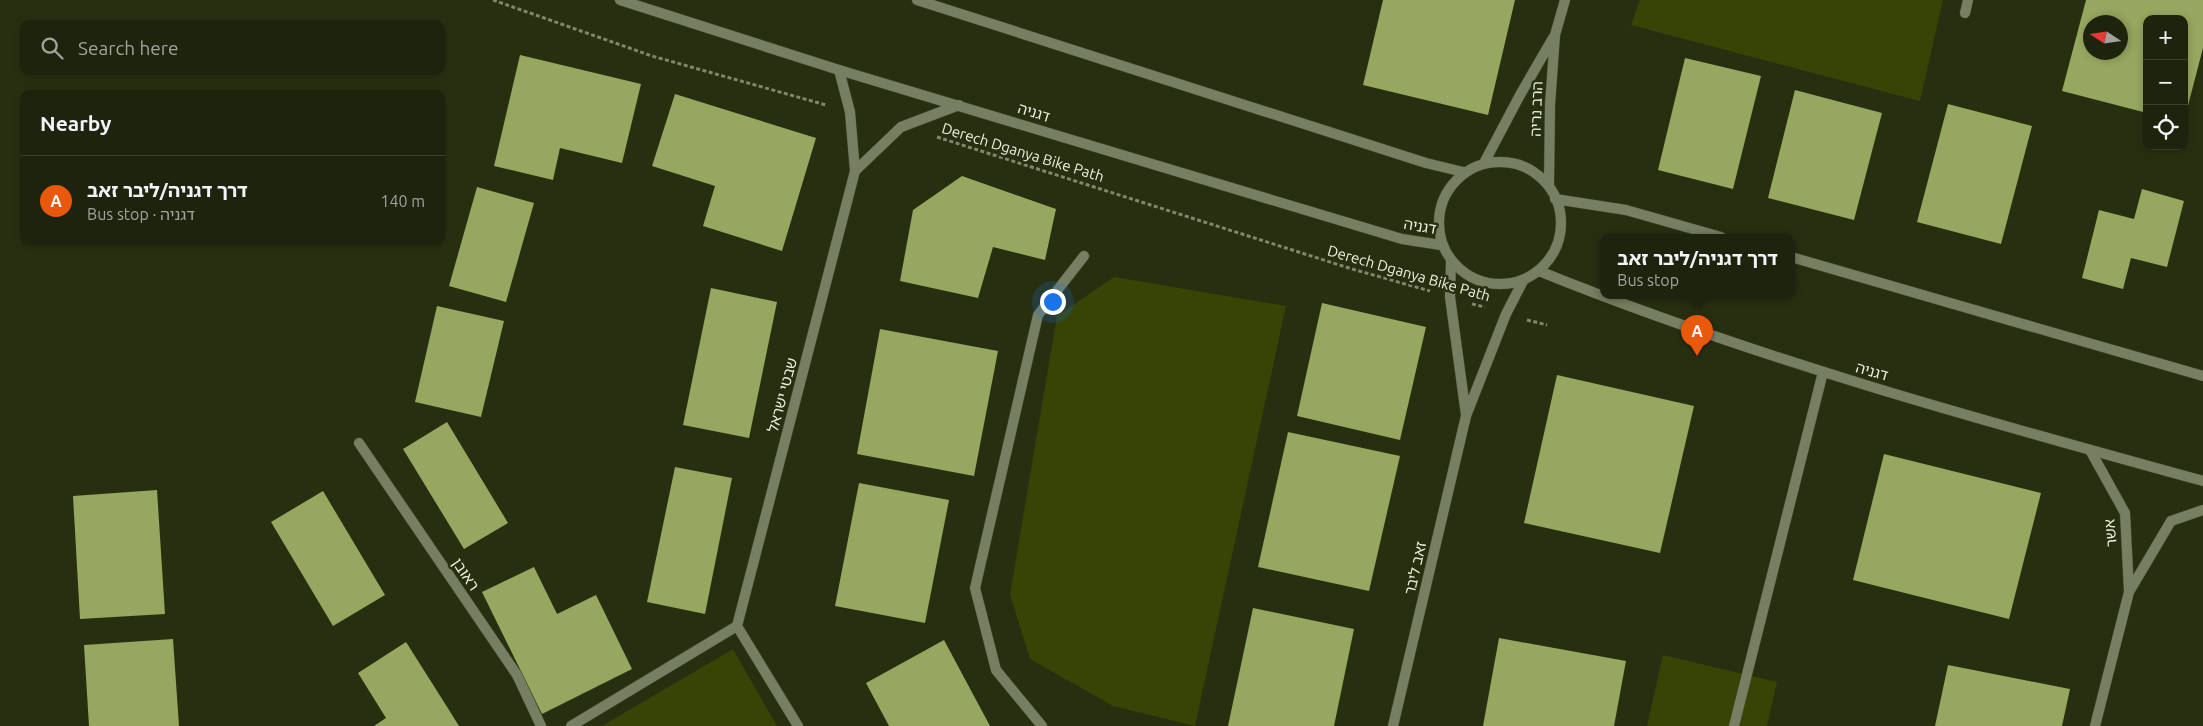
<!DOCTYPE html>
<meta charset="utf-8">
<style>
:root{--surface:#1e230d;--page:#262b16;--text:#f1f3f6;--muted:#a1a49d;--line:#3c402e;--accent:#ea580c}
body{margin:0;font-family:Ubuntu,"Noto Sans Hebrew",sans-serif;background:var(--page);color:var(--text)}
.controls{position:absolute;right:15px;top:15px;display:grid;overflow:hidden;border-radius:10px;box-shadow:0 2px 8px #0003}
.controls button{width:45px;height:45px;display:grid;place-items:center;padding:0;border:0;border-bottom:1px solid var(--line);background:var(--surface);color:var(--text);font:25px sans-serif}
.compass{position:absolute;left:2083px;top:15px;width:45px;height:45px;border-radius:50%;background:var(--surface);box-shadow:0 2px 8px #0003;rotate:282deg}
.you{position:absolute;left:1052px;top:301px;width:18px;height:18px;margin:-12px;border:4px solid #fff;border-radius:50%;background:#1a73e8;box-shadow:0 0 0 8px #1a73e833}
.badge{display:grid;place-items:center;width:32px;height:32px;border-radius:50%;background:var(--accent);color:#fff;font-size:16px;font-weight:700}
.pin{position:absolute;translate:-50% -41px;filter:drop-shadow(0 1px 2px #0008)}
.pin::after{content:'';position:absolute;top:26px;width:18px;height:15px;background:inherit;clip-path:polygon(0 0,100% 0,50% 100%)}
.popup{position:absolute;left:1600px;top:234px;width:195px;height:65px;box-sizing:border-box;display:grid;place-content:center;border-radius:10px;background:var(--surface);filter:drop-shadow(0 1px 4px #0005);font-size:16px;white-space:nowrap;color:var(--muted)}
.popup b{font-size:19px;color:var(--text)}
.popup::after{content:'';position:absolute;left:50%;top:100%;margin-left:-10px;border:10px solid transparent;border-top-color:var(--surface)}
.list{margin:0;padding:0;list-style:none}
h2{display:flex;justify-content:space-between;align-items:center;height:65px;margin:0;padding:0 20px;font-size:21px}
h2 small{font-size:16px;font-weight:400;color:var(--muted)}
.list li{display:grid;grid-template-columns:32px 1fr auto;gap:15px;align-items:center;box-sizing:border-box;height:90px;padding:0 20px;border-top:1px solid var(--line)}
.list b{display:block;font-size:19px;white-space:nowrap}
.list p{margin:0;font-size:16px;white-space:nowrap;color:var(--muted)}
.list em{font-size:16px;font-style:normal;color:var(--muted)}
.icon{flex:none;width:28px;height:28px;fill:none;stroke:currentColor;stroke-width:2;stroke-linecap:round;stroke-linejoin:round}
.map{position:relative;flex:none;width:2203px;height:726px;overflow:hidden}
.search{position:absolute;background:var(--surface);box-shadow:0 2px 8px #0003;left:20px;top:20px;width:425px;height:55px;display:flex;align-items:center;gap:12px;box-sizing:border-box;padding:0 18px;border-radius:10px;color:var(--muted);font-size:19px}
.panel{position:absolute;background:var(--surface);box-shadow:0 2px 8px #0003;left:20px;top:90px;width:425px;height:155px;border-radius:10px}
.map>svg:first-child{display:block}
.green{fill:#384306}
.building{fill:#96a75f;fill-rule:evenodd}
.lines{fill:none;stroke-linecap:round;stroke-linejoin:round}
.service-casing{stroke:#434a2d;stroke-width:11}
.pedestrian-casing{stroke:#434a2d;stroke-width:11}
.minor-casing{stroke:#434a2d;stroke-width:11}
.tertiary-casing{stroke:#434a2d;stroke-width:11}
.path{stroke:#7f866d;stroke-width:3;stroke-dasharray:4 2.5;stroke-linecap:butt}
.service{stroke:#777f62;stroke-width:10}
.pedestrian{stroke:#777f62;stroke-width:10}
.minor{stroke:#777f62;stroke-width:10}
.tertiary{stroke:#777f62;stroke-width:10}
.labels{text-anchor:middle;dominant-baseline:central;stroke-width:5;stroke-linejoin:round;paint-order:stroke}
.street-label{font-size:15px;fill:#e9efdc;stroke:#282f11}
</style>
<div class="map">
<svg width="2203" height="726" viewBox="0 0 2203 726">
<rect width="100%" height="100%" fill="#282f11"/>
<!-- green -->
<path class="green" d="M1640,0H1943L1920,101L1631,25Z
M1114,277L1286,306L1195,726L1113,706L1030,659L1010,594L1057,316Z
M733,649L777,726H602Z
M1663,655L1777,682L1767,726H1647Z"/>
<!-- building -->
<path class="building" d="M1383,0H1515L1488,115L1363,85Z
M2086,0H2203V48L2185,117L2184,19H2147V113L2062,91ZM2090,22H2120V52H2090Z
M520,55L641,84L622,163L560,148L553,180L494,166Z
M1685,58L1761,76L1733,189L1658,170Z
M1795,90L1882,113L1854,220L1768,198Z
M675,94L816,138L782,251L703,226L715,186L652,166Z
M1948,104L2032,126L2001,244L1917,222Z
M962,176L1056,209L1045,260L993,247L978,298L900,281L913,210Z
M477,187L534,203L506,302L449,286Z
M2142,189L2184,201L2167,267L2131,258L2123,289L2082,278L2099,210L2134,219Z
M711,288L777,302L749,438L683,425Z
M1322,303L1426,327L1400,440L1297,416Z
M437,306L504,321L481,417L415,402Z
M880,329L998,351L974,476L857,454Z
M1557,375L1694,406L1660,553L1524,523Z
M447,422L508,523L464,549L403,449Z
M1288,432L1400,456L1369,591L1258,567Z
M1884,454L2041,493L2009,619L1853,580Z
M675,467L732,478L705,614L647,602Z
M859,483L949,500L925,623L835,606Z
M157,490L165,614L80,619L73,496Z
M323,491L385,595L333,626L271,522Z
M534,567L557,614L596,595L632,669L542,714L482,592Z
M1253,608L1354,629L1334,726H1228Z
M1499,638L1626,661L1614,726H1483Z
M173,639L179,726H89L84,645Z
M944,640L990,726H889L866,683Z
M406,642L444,702L459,726H374L386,718L358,673Z
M1948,665L2070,689L2062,726H1935Z"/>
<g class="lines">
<!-- service casing -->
<g class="service-casing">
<path id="service" d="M1965,13L1968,0"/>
</g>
<!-- pedestrian casing -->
<g class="pedestrian-casing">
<path id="pedestrian" d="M1734,726L1823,372"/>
</g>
<!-- minor casing -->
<g class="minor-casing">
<path id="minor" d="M855,171L901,127L959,105
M1451,261L1450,297L1466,415
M359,443L517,675L541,726
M2090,450L2125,513L2129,591
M737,626L798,726
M571,726L737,626L855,171L850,112L839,70
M1042,726L996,670L975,588L1038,315L1084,256
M1393,726L1466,416L1506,314L1523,281
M2095,726L2129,592L2171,521L2203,510"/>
</g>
<!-- tertiary casing -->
<g class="tertiary-casing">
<path id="tertiary" d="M620,0L839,70L1402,239L1441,245
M917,0L1426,163L1463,172
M1439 223a61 61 0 1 1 122 0a61 61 0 1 1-122 0Z
M1484,163L1520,95L1553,38
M1549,184L1550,105L1555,35L1565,0
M1555,199L1626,210L1721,237
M1791,257L2203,376
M1539,271C1754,358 1980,420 2203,481"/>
</g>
<!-- path -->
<path class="path" d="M493,0L652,56L826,105
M937,137L1352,269L1430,291
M1472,304L1485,307
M1527,320L1547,325"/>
<!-- service -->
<use href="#service" class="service"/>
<!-- pedestrian -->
<use href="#pedestrian" class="pedestrian"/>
<!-- minor -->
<use href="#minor" class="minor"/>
<!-- tertiary -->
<use href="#tertiary" class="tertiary"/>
</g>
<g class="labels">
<!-- street labels -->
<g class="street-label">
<text transform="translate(1536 109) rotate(-88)">הרב נריה</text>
<text transform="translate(1034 112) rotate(17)">דגניה</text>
<text transform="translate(1023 152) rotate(17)">Derech Dganya Bike Path</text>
<text transform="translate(1420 226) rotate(10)">דגניה</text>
<text transform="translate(1409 273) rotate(16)">Derech Dganya Bike Path</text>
<text transform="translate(1872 371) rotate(16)">דגניה</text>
<text transform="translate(782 395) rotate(-75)">שבטי ישראל</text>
<text transform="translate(2110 533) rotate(-95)">אשר</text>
<text transform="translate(1415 568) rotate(-77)">זאב ליבר</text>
<text transform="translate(466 574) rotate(56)">ראובן</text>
</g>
</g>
</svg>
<div class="controls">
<button>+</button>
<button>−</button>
<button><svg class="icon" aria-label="locate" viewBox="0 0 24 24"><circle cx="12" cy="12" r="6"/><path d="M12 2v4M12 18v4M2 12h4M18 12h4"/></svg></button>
</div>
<svg class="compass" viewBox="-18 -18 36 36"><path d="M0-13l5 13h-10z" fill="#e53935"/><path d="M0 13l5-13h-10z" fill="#a1a49d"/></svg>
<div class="you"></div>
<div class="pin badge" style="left:1697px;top:356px">A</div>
<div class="popup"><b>דרך דגניה/ליבר זאב</b>Bus stop</div>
<div class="search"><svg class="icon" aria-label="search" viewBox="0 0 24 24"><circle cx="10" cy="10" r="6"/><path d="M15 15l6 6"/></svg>Search here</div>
<section class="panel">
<h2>Nearby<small></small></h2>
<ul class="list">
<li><span class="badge">A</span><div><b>דרך דגניה/ליבר זאב</b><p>Bus stop · דגניה</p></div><em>140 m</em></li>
</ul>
</section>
</div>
